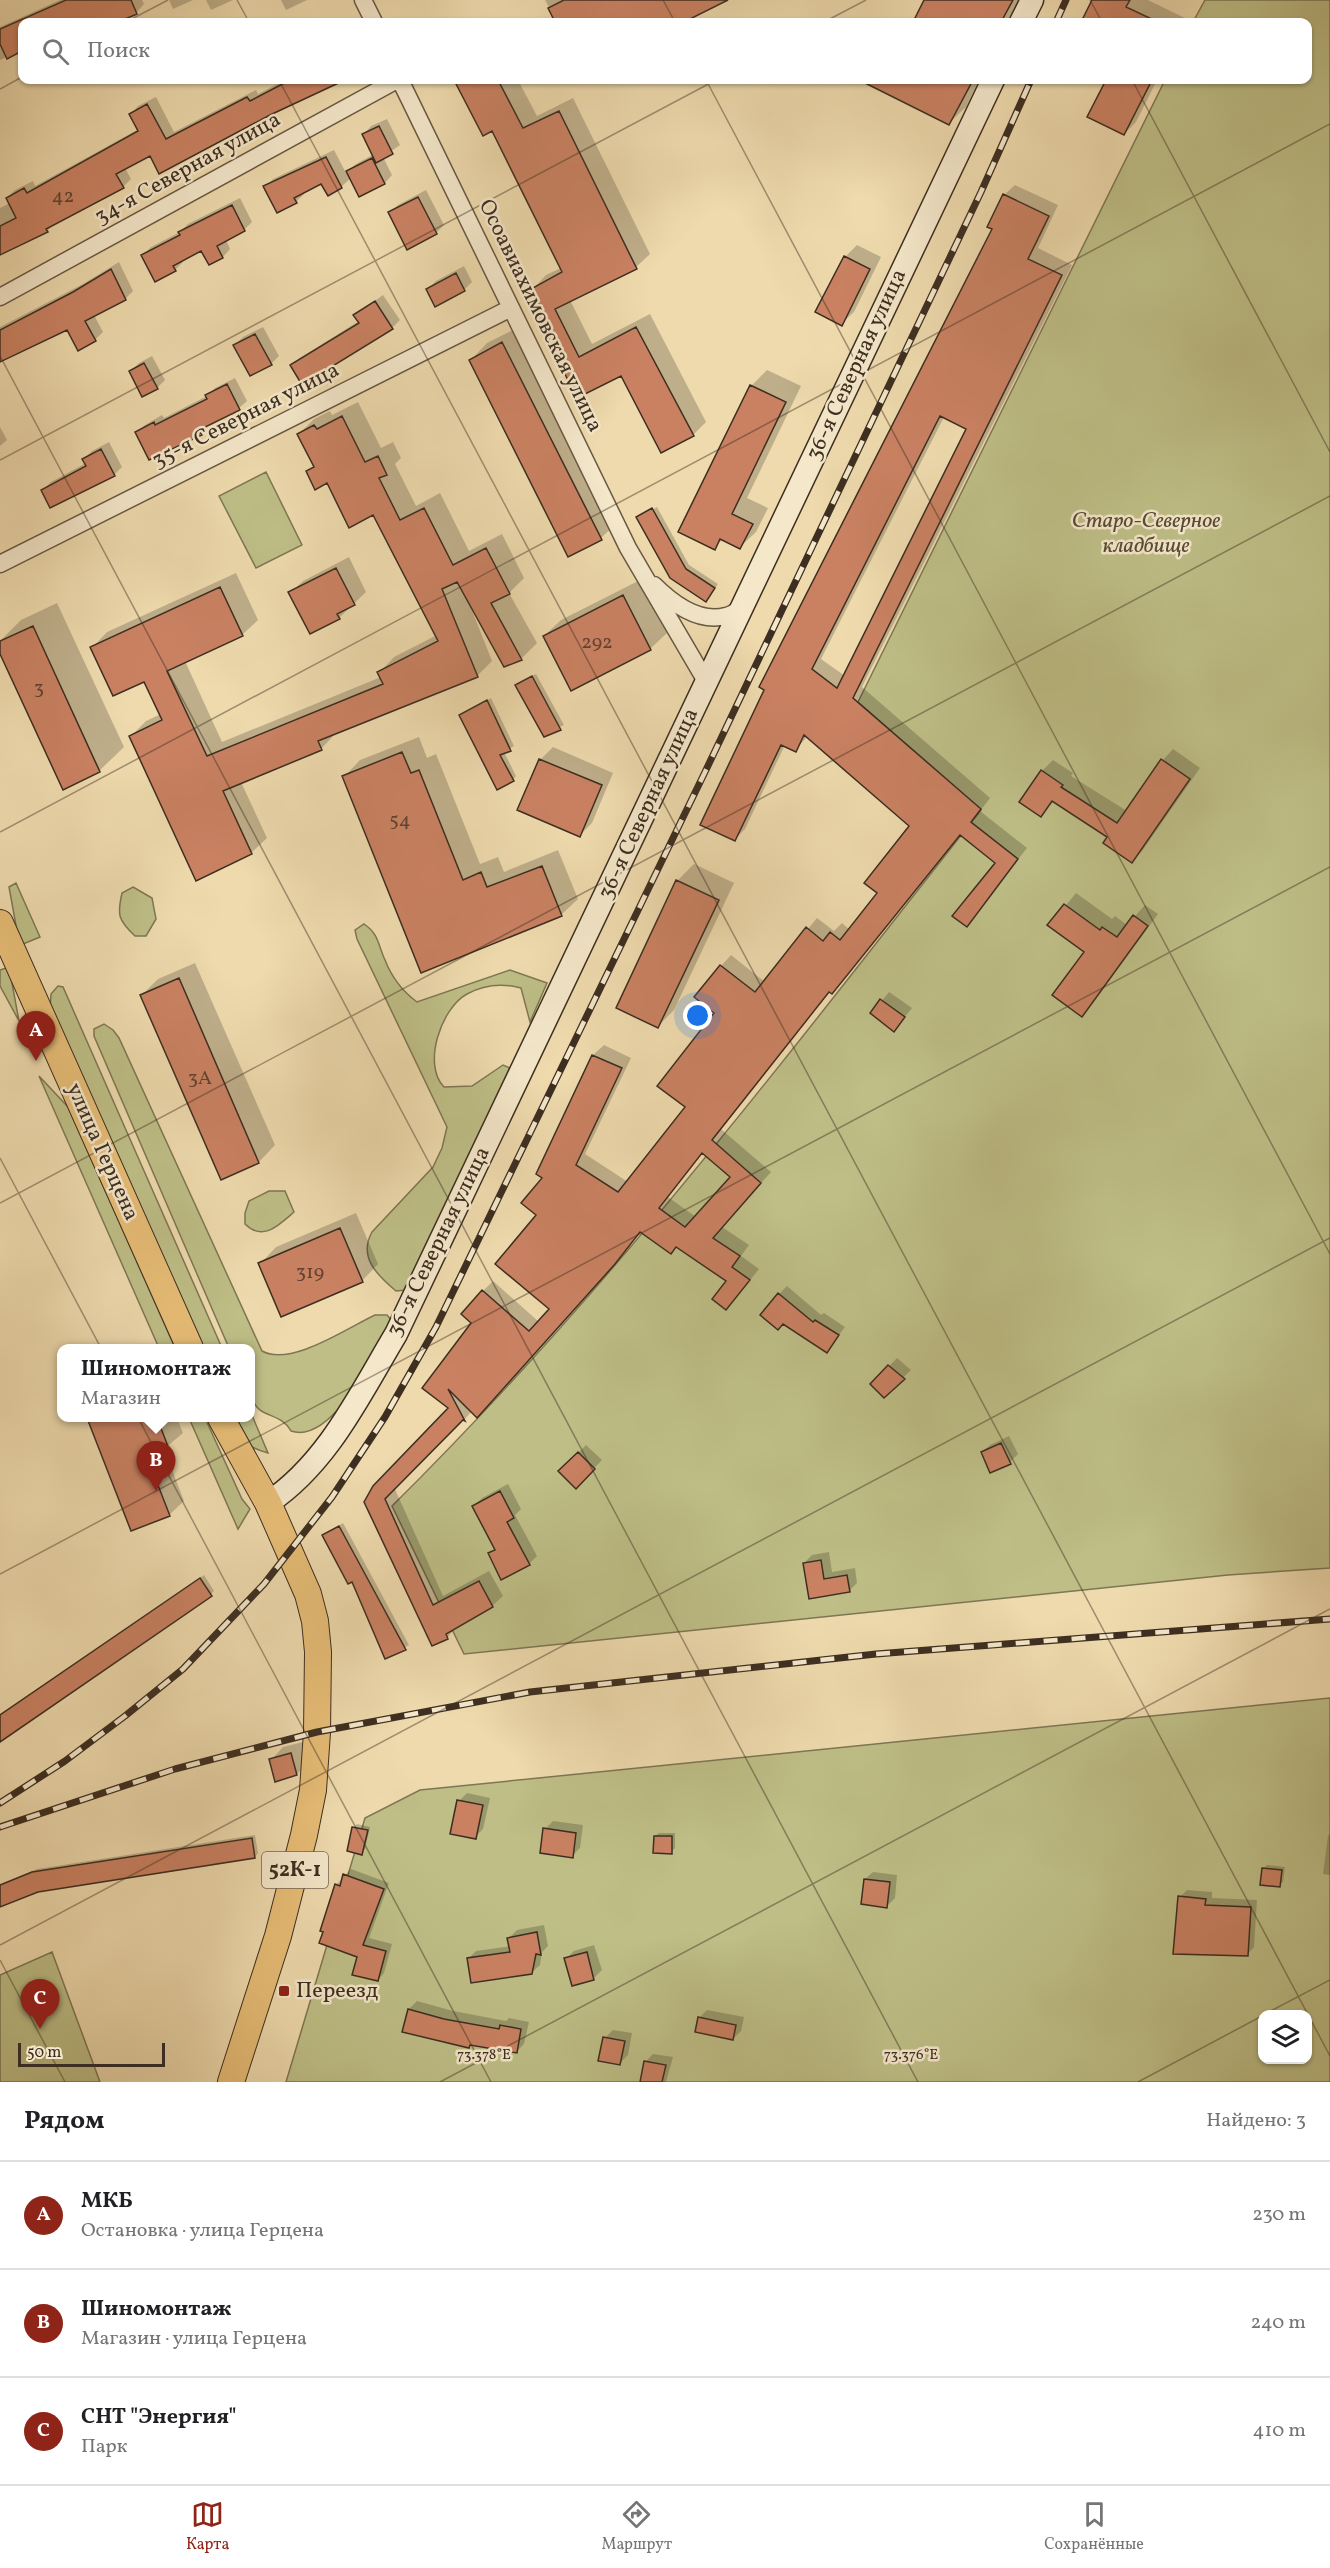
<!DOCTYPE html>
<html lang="ru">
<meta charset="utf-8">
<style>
:root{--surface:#fff;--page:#f2f2f2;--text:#202124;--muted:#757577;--line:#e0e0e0;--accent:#8f2418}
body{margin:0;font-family:Vollkorn,serif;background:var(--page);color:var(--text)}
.controls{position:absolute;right:18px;bottom:18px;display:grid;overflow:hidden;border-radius:12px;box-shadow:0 2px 4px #0004}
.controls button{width:54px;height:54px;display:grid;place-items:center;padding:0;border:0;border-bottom:2px solid var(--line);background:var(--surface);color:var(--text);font:30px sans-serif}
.scale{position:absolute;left:18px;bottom:15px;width:147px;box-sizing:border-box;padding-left:6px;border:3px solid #3d2e21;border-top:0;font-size:16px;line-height:21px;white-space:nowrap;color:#3d2e21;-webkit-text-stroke:4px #f4e7ca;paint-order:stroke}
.you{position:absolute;left:698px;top:1016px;width:21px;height:21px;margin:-15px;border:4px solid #fff;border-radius:50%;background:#1a73e8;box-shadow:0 0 0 9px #1a73e833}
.badge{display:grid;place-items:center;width:39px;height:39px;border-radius:50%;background:var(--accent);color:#fff;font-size:20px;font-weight:700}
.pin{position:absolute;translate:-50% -50px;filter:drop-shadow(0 2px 3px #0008)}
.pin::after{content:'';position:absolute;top:32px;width:21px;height:18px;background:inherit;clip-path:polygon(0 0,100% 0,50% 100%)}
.popup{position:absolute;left:57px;top:1344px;width:198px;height:78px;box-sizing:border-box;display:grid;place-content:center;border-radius:12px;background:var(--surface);filter:drop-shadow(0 2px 4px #0005);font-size:20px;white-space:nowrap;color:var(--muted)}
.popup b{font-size:22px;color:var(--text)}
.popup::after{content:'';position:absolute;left:50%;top:100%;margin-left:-12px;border:12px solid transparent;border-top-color:var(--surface)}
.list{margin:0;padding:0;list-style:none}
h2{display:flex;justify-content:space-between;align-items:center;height:78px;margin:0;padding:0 24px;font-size:26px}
h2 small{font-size:20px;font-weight:400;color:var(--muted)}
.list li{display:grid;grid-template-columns:39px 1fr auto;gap:18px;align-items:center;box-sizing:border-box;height:108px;padding:0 24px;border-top:2px solid var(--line)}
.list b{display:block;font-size:22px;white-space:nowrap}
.list p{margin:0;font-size:20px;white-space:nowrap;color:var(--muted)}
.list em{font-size:20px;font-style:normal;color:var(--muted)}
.icon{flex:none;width:33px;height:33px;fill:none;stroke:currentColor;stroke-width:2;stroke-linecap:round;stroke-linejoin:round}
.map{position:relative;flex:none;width:1330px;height:2082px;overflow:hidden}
.search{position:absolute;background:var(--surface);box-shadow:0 2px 4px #0004;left:18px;right:18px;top:18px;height:66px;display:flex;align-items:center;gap:15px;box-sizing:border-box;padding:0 21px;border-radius:12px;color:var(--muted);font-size:22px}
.sheet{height:402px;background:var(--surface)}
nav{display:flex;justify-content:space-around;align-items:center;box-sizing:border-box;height:84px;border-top:2px solid var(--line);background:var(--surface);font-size:16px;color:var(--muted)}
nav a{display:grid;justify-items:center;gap:3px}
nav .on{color:var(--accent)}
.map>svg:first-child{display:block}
.green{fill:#bebe86;stroke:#7e7654;stroke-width:1.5;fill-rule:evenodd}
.shadow{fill:#0003;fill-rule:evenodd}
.building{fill:#c98162;stroke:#3d2e21;stroke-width:1.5;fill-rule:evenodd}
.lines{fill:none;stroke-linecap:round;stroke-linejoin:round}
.street-casing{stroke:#695944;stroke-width:19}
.secondary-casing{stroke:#3d2e21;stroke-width:25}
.primary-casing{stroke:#3d2e21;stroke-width:28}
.street{stroke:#f4e7ca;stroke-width:16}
.secondary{stroke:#f4e7ca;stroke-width:22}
.primary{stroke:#e7bd76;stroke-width:26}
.rail-casing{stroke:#3d2e21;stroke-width:7}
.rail{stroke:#f4e7ca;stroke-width:4.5;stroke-dasharray:14;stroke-linecap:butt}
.ticks{fill:none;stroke:#3d2e21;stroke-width:1.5;stroke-opacity:0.45}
.poi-dot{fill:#8f2418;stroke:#f4e7ca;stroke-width:2}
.labels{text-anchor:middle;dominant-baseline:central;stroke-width:5;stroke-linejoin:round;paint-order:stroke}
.number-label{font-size:20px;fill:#604331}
.shield{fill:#f4e7ca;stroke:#746654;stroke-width:1.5}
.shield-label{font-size:21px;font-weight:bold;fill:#3d2e21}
.street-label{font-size:22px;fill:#3d2e21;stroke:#f4e7ca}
.park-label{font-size:22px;font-style:italic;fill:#574b35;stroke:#f4e7ca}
.poi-label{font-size:22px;fill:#3d2e21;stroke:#f4e7ca;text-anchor:start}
.ticks-label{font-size:15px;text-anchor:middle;fill:#3d2e21;stroke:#f4e7ca;stroke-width:5;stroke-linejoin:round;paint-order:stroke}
</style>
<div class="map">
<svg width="1330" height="2082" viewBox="0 0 1330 2082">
<rect width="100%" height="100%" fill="#eedaad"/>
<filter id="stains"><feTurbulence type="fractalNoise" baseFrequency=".00333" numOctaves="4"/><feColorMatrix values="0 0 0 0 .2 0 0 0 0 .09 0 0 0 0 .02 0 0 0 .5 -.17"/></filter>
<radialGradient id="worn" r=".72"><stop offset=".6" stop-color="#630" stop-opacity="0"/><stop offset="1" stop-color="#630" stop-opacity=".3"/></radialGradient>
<!-- green -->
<path class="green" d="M1205,0H1330V1568L1228,1575L464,1654L392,1506C609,1292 793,1048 981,810L858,702L1165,80H1308V22H1193Z
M266,472L302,545L256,568L219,496Z
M16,883L40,937L23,944L17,931L9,887Z
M133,887L152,898L156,919L146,936H135C118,920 117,915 122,893Z
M364,924C379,934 378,945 385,960C392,978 402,991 417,1002L510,970L547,983L530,1022L521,988C502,983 485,984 467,994C441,1008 422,1065 444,1087L472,1086L503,1065L510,1068L406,1290L396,1291C377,1275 358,1257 372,1232L433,1167L442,1148L447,1127L357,939L355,930Z
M9,967L19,1021L0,986V970Z
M58,986L63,987L222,1348H201L50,1010L51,994Z
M104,1024L113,1030L119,1038L262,1351C291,1367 347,1328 375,1315H387L393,1322C376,1351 333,1445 291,1431C285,1420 276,1418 265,1413C243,1404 251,1368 250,1348H229L94,1036V1029Z
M39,1076L68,1107L175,1348H159Z
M269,1191H285L294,1212C279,1225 263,1242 245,1224V1213L249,1201Z
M251,1413L268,1453C244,1447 241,1438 232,1418H250Z
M189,1418H205L242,1499L250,1509L238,1529Z
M1330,1698V2082H286L365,1818L420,1790ZM1262,2014H1308V2060H1262Z
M52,1952L100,2082H0V1975Z"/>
<!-- shadow -->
<path class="shadow" d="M60,0H142L144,4L137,12L118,22H22V50L0,60V27Z
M169,0H193L173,9Z
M206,0H233L211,10Z
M281,0H307L286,10Z
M545,0H724L681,22H557Z
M926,0H1020L1008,22H915Z
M1094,0H1148L1187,19L1185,22H1083Z
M285,80H341L160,172L150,154L125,168L131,179L123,187L55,223L47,231L0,254V208L10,203L7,198L15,190L33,181L35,186L139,129L131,114L138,106L156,97L174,132L256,90L258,94Z
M456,80H518L537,116L573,98L650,254L636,267L570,300L592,344L650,314L706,422L693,435L622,374L578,396L534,309L540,303L533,289L546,275L561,268L493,129L484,134Z
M886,80H979L966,107L949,123L881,89Z
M1108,80H1157L1136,122L1124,134L1089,117Z
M387,119L400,145L383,157L392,175L385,183L360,195L351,178L341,187L322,182L303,192L304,194L296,202L265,187L273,179L334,150L346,173L356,164L374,154L364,134L371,126Z
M1015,185L1058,205L1038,248L1072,265L862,687L990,798L980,811L1027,848L967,925L997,862L961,834L842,982L830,991L721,1129L771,1172L722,1227L749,1245L741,1256L759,1269L736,1298L726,1308L728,1281L677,1246L642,1231L487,1405L472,1411L465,1419L463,1418L394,1487L443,1596L489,1571L503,1596L492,1606L457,1626L447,1638L365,1502L450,1408L424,1388L473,1323L483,1291L493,1281L539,1322L551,1309L538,1215L544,1178L538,1173L593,1055L604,1045L631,1058L585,1154L628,1182L687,1107L716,1013L721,966L731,955L765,982L817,918L834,931L842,923L850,930L879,893L911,826L808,736L795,750L785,745L745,829L734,840L994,229L1004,195ZM944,417L968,429L845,676L821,659ZM703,1152L732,1176L696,1217L668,1197Z
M426,190L444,225L436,233L390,212L398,205Z
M240,198L252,222L244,230L226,240L230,249L223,257L210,263L202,249L181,260L183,262L175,270L143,255L151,247L180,232L188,224Z
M857,245L881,257L854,312L841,324L845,257Z
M119,262L133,291L126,298L94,315L103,332L95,340L68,328L30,348L29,345L0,360V327L83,284Z
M464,266L472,282L464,290L428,289L436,281Z
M383,295L400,320L392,328L292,365L300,358L359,321L355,315Z
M263,327L279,356L271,364L235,345L243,337Z
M519,327L618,522L601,538L471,360L487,343Z
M152,356L165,380L157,388L131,371L139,363Z
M767,370L801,386L747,498L768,508L756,532L740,547L723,539L714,548L751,386Z
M235,378L247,401L239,408L208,424L201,434L137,432L145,425L162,415L164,418L207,396L215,388Z
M358,402L381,448L393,442L401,458L395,464L416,506L440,493L469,551L502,534L524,578L509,593L537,643L522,658L505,665L473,607L471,608L492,661L477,676L336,733L321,749L241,782L267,838L251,853L131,736L146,721L161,714L145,680L92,648L107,632L236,573L258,620L242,635L185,661L222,742L381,677L379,673L394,657L437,635L374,513L328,481L308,471L314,465L299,434L314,419L330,411L332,415Z
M0,427L7,440L0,446Z
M109,442L122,467L114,475L43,490L51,482L86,463L84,459L92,451Z
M657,507L689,565L718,584L709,597L640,516Z
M349,557L366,592L339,618L290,593L303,581Z
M640,580L667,633L650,649L544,636L561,620Z
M57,603L124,747L99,771L0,650V641L21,620Z
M536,674L564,725L544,735L520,682Z
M491,698L514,746L504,752L516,776L513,780L461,715Z
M419,737L427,758L436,754L480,864L498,857L504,872L558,850L578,899L561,915L422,971L344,777L360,760Z
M553,747L613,773L592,823L580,835L519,810L541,759Z
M1173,749L1200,768L1142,851L1131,862L1109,836L1054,801L1041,815L1042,771L1053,760L1073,773L1071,776L1127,811L1163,760Z
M694,864L734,883L674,1010L658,1026L677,881Z
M1076,893L1112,919L1115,916L1127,925L1145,905L1158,914L1093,1003L1082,1015L1086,952L1050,925Z
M195,963L275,1145L259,1162L142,995L158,979Z
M889,992L912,1008L894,1030L872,1013Z
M356,1213L378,1264L362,1281L260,1264L276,1247Z
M787,1286L821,1315L824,1313L845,1327L827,1351L779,1294Z
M897,1358L911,1370L884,1396L872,1384Z
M89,1418H177L183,1433L164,1449L184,1501L169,1515L132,1529Z
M1009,1436L1018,1454L1010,1462L982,1452L990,1445Z
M586,1445L602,1460L576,1487L560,1471Z
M508,1484L521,1509L515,1515L537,1556L529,1564L489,1553L495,1548L474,1506L482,1498Z
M343,1523L409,1645L386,1657L353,1580L324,1535Z
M829,1552L832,1572L855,1568L857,1583L849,1591L810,1597L804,1563L812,1555Z
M204,1575L214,1591L211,1594L0,1740V1716Z
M303,1742L309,1762L297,1774L271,1760L283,1747Z
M467,1793L490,1798L483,1829L475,1837L459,1801Z
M553,1821L583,1825L580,1848L572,1856L545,1829Z
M357,1824L370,1827L365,1849L361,1853L354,1827Z
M659,1833H675V1848L671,1852L655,1836Z
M1330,1834V1875L1323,1874L1328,1836Z
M255,1835L258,1853L255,1857L37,1891L0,1906V1884L37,1869Z
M1267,1865L1285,1867L1283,1882L1280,1885L1263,1869Z
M351,1869L389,1883L369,1938L392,1944L384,1973L378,1980L359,1956L336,1885Z
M873,1872L897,1875L895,1898L887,1906L865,1879Z
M1187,1890L1212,1892V1898L1257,1900L1254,1947L1247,1955L1180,1897Z
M544,1925L548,1946L542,1952L540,1965L531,1973L468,1959L476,1951L511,1946L509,1938L517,1930Z
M594,1945L602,1970L594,1978L573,1984L566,1959L574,1951Z
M417,2001L453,2011L506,2021L509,2018L529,2022L524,2044L516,2052L472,2043L468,2047L403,2031L409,2009Z
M707,2010L744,2017L741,2031L733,2039L699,2018Z
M613,2030L632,2033L628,2055L620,2063L605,2038Z
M653,2054L673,2057L666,2082H641L645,2062Z"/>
<!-- building -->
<path class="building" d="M66,0H131L137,14L118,22H22V51L7,59L0,44V29Z
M564,0H728L684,22H555L548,8Z
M924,0H1013L1001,22H913Z
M1092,0H1130L1126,7L1158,22H1081Z
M290,80H345L270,115L159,174L150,156L116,174L124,188L46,229L48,232L0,255V226L16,218L6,198L24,188L27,193L138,131L129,114L147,104L166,139L247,97L250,101Z
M454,80H498L523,128L559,111L637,269L555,309L579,357L636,327L694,436L661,453L621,376L577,398L532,309L539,305L531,289L562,272L492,131L483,136Z
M859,80H973L949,125Z
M1106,80H1152L1124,135L1087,117Z
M379,126L393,154L376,163L362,134Z
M326,157L342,188L328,196L321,184L294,198L297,203L277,213L263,186Z
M372,158L385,184L359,197L346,171Z
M1003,194L1049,216L1028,259L1062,275L853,698L981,809L971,822L1018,859L967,927L952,916L995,863L960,835L832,994L829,992L712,1140L761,1183L713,1238L740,1256L732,1267L750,1280L726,1310L712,1299L726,1281L676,1247L671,1254L640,1232L615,1264L477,1418L448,1389L465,1421L463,1420L385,1499L433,1605L479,1581L493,1607L446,1634L448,1639L432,1646L364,1502L373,1486L448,1408L422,1388L471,1323L461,1314L482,1290L529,1331L549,1309L495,1264L536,1215L521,1203L542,1178L536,1174L592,1055L622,1068L576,1165L618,1192L685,1107L657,1086L714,1013L694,997L720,965L755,992L806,927L823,941L830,932L840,940L877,893L864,883L909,826L804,735L796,752L781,745L735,841L700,825L764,690L759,687L992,229L987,227ZM940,416L966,429L837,688L812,669ZM702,1153L730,1177L685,1227L659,1208Z
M418,197L437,234L407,250L388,212Z
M232,205L245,231L217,246L223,258L209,265L201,251L173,266L176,271L155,282L141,255L180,235L178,232Z
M844,256L870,269L842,326L815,312Z
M111,269L126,300L85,321L96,341L78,351L67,330L0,362V330L73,292Z
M456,273L465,291L435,307L426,289Z
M375,301L393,329L302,385L290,365L359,323L353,315Z
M255,334L272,365L250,376L233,345Z
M502,342L602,540L568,557L469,360Z
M144,363L158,389L142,397L129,371Z
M227,384L240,410L199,430L202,435L149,460L135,432L154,422L155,425L207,399L205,395Z
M750,385L786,402L732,514L753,524L740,549L720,539L715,550L678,532Z
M342,416L365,462L378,456L387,475L379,478L400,520L424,508L453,565L486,548L510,594L491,603L522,660L504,667L457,582L442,589L478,677L318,741L322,750L223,791L252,854L196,881L129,736L162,720L144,682L113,696L90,647L220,587L243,636L167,671L207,756L383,684L377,672L438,641L373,515L349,528L327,483L315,490L306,471L314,467L297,434L314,425L317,429Z
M101,449L115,476L50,508L41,490L86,466L82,459Z
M652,508L686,569L715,588L706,602L670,578L636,517Z
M336,568L355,605L337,614L340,619L310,634L288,592Z
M623,595L651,650L571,691L543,636Z
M33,626L100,772L63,790L0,654V641Z
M532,676L561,730L544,737L515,685Z
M487,700L511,751L500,755L514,781L497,790L459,715Z
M402,752L411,773L419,770L463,880L481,872L487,887L542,866L562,916L421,973L342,776Z
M539,759L602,785L580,837L517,810Z
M1161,759L1190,779L1132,863L1103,843L1107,837L1052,801L1041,817L1019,802L1041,770L1063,785L1061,787L1117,823Z
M676,880L719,900L658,1028L616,1008Z
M1064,904L1100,930L1102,927L1117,937L1133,915L1148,926L1082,1017L1052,995L1084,952L1047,925Z
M179,978L259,1163L221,1180L140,995Z
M880,999L905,1017L894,1032L870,1013Z
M340,1228L363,1282L281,1317L258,1263Z
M778,1293L813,1322L815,1320L839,1335L827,1353L783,1324L778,1330L760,1315Z
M888,1365L905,1379L884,1398L870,1384Z
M87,1418H157L169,1449L147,1457L170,1516L131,1531Z
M1001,1443L1011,1464L990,1473L981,1452Z
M578,1452L595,1469L576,1489L558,1471Z
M500,1491L514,1518L507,1522L530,1565L501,1580L488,1553L495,1550L472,1506Z
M339,1526L365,1574L406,1650L385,1659L352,1582L348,1584L322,1535Z
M821,1560L824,1579L847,1575L850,1592L809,1599L803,1563Z
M200,1578L212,1596L0,1742V1715Z
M291,1753L297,1775L275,1782L269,1759Z
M457,1800L483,1805L476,1839L450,1834Z
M352,1827L368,1830L362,1855L347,1851Z
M543,1828L576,1833L573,1858L540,1853Z
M654,1836H672V1854L653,1853Z
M252,1838L255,1858L38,1892L0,1907V1885L32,1872Z
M1262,1868L1282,1870L1280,1887L1260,1885Z
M343,1874L384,1889L363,1945L386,1951L378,1981L352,1975L357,1957L319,1943L323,1932L320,1931L335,1884L340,1886Z
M864,1879L890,1882L887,1908L861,1904Z
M1178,1896L1206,1899L1205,1905L1251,1907L1248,1956L1173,1954Z
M537,1932L541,1955L536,1954L532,1974L471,1983L467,1958L510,1952L507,1938Z
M587,1952L594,1980L572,1986L564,1958Z
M408,2009L444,2019L499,2029L500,2025L521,2029L517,2053L470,2045L469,2048L402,2032Z
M698,2017L736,2025L733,2040L695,2032Z
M603,2037L625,2041L620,2065L598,2061Z
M644,2061L666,2065L662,2082H640Z"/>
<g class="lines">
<!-- street casing -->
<g class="street-casing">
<path id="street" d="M363,0L374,22
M400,80L628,548L707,683
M0,297L397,80
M0,564L511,308
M654,585C672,603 699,623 726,616C732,615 738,610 743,607"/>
</g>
<!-- secondary casing -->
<g class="secondary-casing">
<path id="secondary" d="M1021,22L1032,0
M268,1503C328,1463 360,1394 396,1334L993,80"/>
</g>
<!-- primary casing -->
<g class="primary-casing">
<path id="primary" d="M0,923L190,1348
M221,1418L268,1503L308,1594L315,1621L318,1652L317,1732L313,1790L304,1835L278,1936L231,2082"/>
</g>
<!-- street -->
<use href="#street" class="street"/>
<!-- secondary -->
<use href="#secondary" class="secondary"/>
<!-- primary -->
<use href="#primary" class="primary"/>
<!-- rail casing -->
<g class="rail-casing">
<path id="rail" d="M1056,22L1066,0
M0,1803L65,1761L125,1716L183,1669L264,1584L332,1497L385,1417L436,1327L705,772L981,192L1031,80
M0,1827L175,1769L317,1732L530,1692L876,1654L1330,1619"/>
</g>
<!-- rail -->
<use href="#rail" class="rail"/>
</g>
<!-- ticks -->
<path class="ticks" d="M237,0L249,22M663,0L675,22M1090,0L1102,22M126,22L168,0M824,22L866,0M279,80L1330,2056M706,80L1330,1254M1132,80L1330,452M0,89L22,77M0,356L918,2082M0,460L716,80M0,832L1330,124M0,1158L491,2082M0,1203L1330,496M0,1574L1330,867M0,1945L1330,1238M0,1960L65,2082M1265,2014L1330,1980M440,2082L1330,1609M1138,2082L1262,2016"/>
<!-- markers -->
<rect class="poi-dot" x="278" y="1985" width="12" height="12" rx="3"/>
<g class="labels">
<!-- number labels -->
<g class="number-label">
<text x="63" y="197">42</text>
<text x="597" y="643">292</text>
<text x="39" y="689">3</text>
<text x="400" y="821">54</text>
<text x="200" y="1079">3А</text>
<text x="310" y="1273">319</text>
</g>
<!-- shield labels -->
<rect class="shield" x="262" y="1852" width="66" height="36" rx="4.5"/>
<g class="shield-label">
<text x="295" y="1870">52К-1</text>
</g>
<!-- street labels -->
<g class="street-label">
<text transform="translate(188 169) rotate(-29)">34-я Северная улица</text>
<text transform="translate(540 316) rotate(64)">Осоавиахимовская улица</text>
<text transform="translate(857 365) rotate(-65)">36-я Северная улица</text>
<text transform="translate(246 416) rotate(-27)">35-я Северная улица</text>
<text transform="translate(649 804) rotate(-65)">36-я Северная улица</text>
<text transform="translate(102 1152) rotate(66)">улица Герцена</text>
<text transform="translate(439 1242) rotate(-64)">36-я Северная улица</text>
</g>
<!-- park labels -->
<g class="park-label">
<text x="1146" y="521">Старо-Северное<tspan x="1146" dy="25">кладбище</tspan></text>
</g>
<!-- poi labels -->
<g class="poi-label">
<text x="296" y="1991">Переезд</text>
</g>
</g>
<g class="ticks-label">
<text x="484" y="2059">73.378°E</text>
<text x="911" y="2059">73.376°E</text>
</g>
<rect width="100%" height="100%" filter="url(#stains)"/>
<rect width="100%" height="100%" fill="url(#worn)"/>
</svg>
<div class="controls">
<button><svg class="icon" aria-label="layers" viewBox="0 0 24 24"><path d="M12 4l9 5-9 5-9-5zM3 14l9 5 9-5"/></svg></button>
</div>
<div class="scale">50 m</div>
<div class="you"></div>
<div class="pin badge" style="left:36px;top:1061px">A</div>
<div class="pin badge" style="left:156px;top:1491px">B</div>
<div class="popup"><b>Шиномонтаж</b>Магазин</div>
<div class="pin badge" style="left:40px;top:2029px">C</div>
<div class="search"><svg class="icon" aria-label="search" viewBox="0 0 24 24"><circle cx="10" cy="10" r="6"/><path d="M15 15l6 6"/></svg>Поиск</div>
</div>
<section class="sheet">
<h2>Рядом<small>Найдено: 3</small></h2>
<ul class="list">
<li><span class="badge">A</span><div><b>МКБ</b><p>Остановка · улица Герцена</p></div><em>230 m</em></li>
<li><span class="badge">B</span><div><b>Шиномонтаж</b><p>Магазин · улица Герцена</p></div><em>240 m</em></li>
<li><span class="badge">C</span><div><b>СНТ &quot;Энергия&quot;</b><p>Парк</p></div><em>410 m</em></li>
</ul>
</section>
<nav>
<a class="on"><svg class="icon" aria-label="map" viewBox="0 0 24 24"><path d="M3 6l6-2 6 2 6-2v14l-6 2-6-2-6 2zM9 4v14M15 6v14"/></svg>Карта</a>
<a><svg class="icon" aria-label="directions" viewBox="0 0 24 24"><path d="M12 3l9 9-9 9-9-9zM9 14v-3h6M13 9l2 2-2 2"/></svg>Маршрут</a>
<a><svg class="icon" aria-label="saved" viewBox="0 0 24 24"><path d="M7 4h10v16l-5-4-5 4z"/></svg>Сохранённые</a>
</nav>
